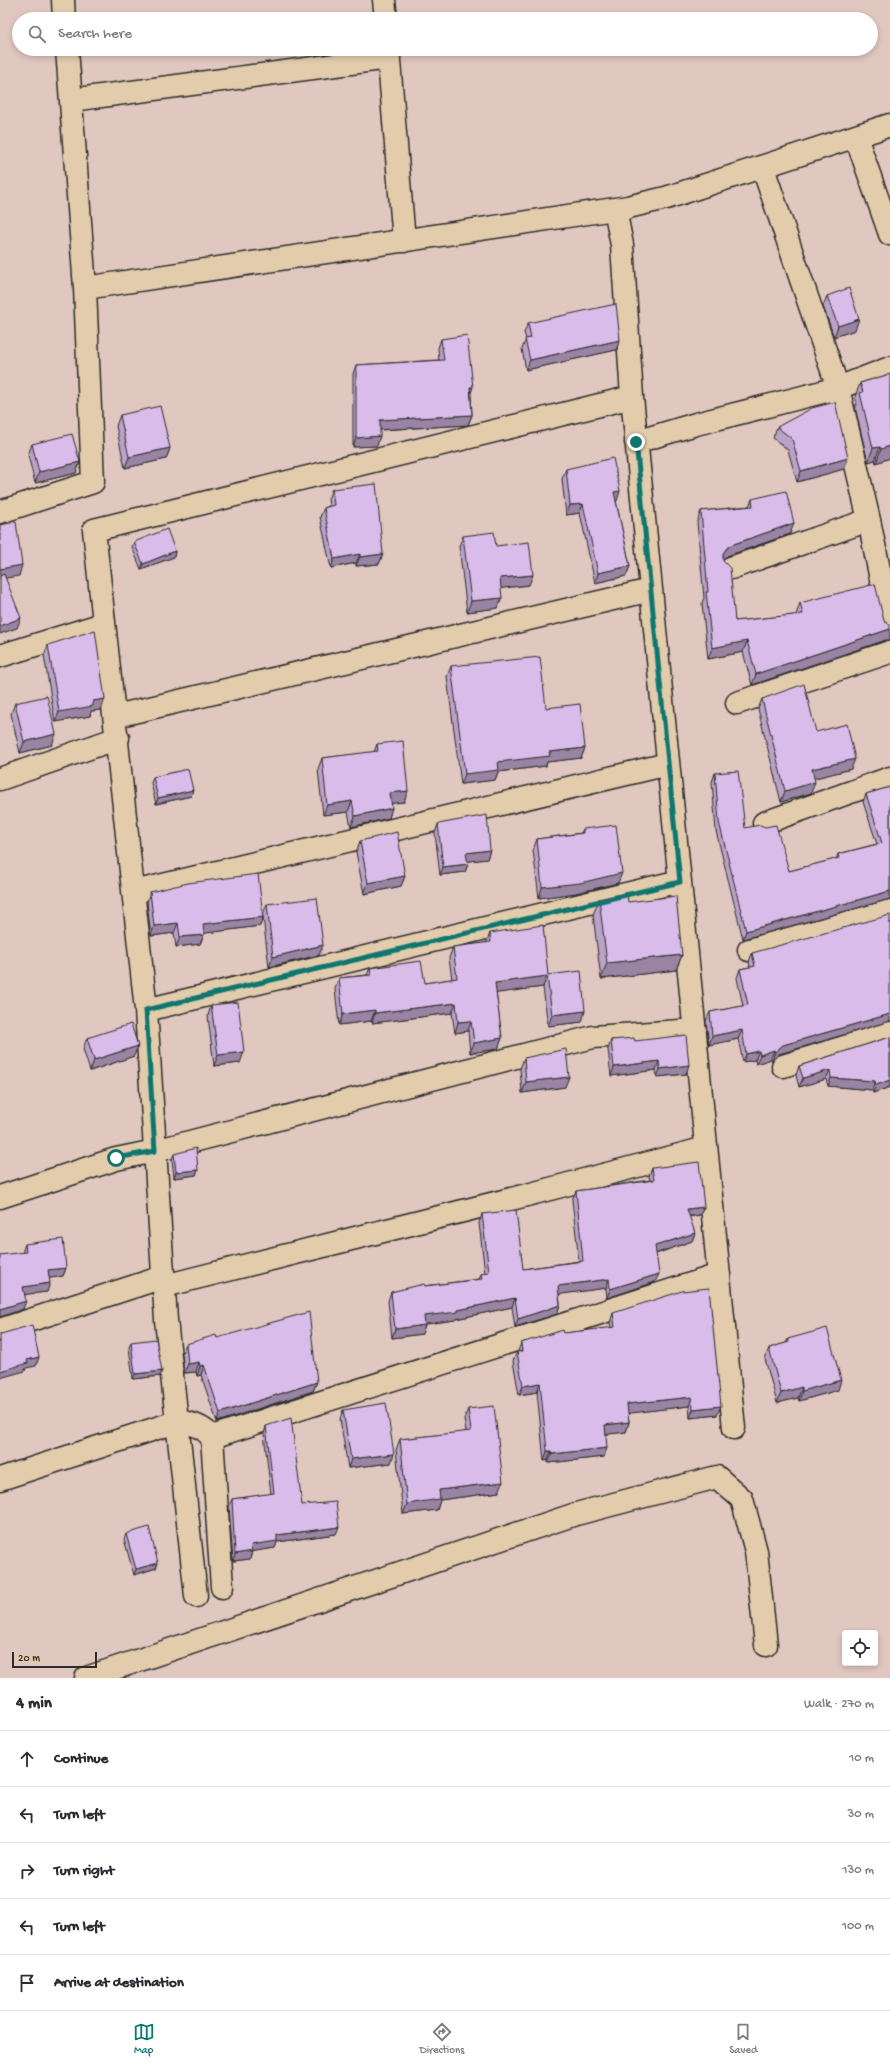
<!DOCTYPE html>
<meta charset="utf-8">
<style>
:root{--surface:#fff;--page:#f7f7f7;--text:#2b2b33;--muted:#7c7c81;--line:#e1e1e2;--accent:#0f766e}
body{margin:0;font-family:"Gochi Hand",sans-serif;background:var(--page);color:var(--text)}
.controls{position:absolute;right:12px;bottom:12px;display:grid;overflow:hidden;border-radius:4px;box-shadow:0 2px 6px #0003}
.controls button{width:36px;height:36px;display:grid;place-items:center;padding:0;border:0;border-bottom:1px solid var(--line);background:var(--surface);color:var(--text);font:20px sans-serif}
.scale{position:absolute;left:12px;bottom:10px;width:85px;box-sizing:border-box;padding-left:4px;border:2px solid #2b2b2b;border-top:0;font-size:11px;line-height:14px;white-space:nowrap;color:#2b2b2b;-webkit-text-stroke:3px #e3ccac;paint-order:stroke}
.stop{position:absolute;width:12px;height:12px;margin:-9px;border:3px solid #0f766e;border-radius:50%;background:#fff}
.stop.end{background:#0f766e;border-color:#fff;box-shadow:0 1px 4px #0008}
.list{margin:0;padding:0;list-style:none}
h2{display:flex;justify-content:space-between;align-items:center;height:52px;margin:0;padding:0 16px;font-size:17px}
h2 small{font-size:13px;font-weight:400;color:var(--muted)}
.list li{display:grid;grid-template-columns:26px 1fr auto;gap:12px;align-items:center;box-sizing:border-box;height:56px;padding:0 16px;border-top:1px solid var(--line)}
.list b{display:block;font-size:15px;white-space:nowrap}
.list em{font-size:13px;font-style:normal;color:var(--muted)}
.icon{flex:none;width:22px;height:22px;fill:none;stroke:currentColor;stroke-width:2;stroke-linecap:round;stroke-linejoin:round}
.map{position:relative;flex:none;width:890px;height:1678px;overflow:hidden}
.search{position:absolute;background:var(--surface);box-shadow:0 2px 6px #0003;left:12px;right:12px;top:12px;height:44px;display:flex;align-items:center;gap:10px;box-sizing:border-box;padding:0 14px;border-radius:22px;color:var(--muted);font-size:15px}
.sheet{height:332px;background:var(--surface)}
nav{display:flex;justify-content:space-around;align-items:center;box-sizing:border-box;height:56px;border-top:1px solid var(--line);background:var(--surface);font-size:11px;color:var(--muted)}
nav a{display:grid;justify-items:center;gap:2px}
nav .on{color:var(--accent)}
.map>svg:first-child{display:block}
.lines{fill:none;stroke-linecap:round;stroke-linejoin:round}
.minor-casing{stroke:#2b2b2b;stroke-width:25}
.minor{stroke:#e3ccac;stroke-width:22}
.wall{fill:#bba2c9;stroke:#2b2b2b}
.shaded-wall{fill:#9984a4;stroke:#2b2b2b}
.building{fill:#dabcea;stroke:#2b2b2b}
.route{stroke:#0f766e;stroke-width:5}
</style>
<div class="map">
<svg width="890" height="1678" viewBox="0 0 890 1678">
<rect width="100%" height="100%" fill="#e0c7bf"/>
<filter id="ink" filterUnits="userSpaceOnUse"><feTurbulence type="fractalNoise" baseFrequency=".025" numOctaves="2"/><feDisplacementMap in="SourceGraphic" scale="8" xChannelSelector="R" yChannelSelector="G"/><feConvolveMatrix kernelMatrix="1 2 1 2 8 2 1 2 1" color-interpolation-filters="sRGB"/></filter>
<g filter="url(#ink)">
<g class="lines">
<!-- minor casing -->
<g class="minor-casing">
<path id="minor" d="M63,0L64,19
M384,0L386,19
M67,49L85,288
M388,49L404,241
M71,100L389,58
M856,137L890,234
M763,168L838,388L869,520L890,624
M628,207L619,211L617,219L622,245L632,397L734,1428
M632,397L94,530L146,1010L680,881
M636,442L696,424L838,388L890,368
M0,512L93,482L85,288L628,207L666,198L890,125
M731,568L869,520
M0,656L103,624
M737,703L890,652
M116,716L651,590
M0,779L118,738
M764,823L890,778
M134,892L668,764
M749,950L890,911
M146,1010L166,1320L196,1596
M783,1066L890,1033
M0,1197L116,1159L155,1151L593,1037L695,1030
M164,1286L523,1196L706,1148
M0,1330L163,1277
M0,1479L179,1421C193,1424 202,1426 212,1437
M222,1587L212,1437L719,1275
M86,1678L576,1514L717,1477L742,1499L756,1551L766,1645"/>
</g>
<!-- minor -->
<use href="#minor" class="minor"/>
</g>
<!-- wall -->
<path class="wall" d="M827,296L855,330L834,337L823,306Z
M528,323L616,350L526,370L522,349L526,339L524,333Z
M441,339L471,394L472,415L468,425L380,430L377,446L353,447V374L356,365L439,360L438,348Z
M890,374V458L876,463L875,460L868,462L855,407L857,402L855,397L860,383Z
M120,415L170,448L166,459L125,468L116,426Z
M777,427L844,469L797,482L788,450L773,438Z
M32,444L80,462L76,473L35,483L28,455Z
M566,469L617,501H616L630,566L626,576L595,583L580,513L566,515L562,479Z
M332,489L383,554L379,564L356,566V563L331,568L320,517L324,508L329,506L328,499Z
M752,499L790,534L727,556L723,559L735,621L796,615L800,603L886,640L752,685L743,652L708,659L702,603L704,598L697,522L701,511L749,506Z
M463,536L496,546L529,585L501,588L498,608L467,612L459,546Z
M134,542L175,551L174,557L141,569L132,547Z
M48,645L101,710L91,711L90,716L55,722L44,655Z
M451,666L546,708L585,748L581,758L547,762L546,766L498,772L495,780L461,784L447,677Z
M762,699L816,732L851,769L814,778L811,793L781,802L758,709Z
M15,703L52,745L20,753L11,714Z
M377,744L404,802L392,803L389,818L351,827L348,812L323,815L318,769L322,758L374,752Z
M715,773L745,828L789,871L836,859L838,854L877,844L863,802L866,794L890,787V899L743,939L716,831L712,782Z
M153,777L191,796L156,804L151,783Z
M438,824L490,850L487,859L467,861L468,864L465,872L440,875L435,833Z
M583,829L618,883L576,893L539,898L533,850L537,839L581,833Z
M360,841L405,876L401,886L364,894L356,852Z
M150,892L263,914L267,904L319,955L269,967L263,917L260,926L204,933L200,944L176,947L174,933L151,936L147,902Z
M599,899L682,955L676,970L601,979L593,915Z
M490,933L548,975L582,1022L548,1026L543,987L496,993L502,1038L498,1049L470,1053L468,1031L455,1033L452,1013L372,1023L371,1021L339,1025L335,989L339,978L367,975L370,968L425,983L452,979L449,958L453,947L486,943Z
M752,953L779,1054L772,1061L771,1059L756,1064L755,1060L743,1062L738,1039L709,1045L706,1021L710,1012L743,1006L737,978L740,969L750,967L749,962Z
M211,1005L240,1063L214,1066L208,1016Z
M890,1037V1087L873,1093L872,1090L828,1086L826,1079L799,1087L796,1075L799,1066Z
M87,1038L134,1056L90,1071L83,1049Z
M611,1040L635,1041L686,1074L657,1077L656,1070L611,1076L608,1049Z
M524,1058L565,1087L522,1093L520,1069Z
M174,1154L198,1170L196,1175L174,1178L172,1159Z
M652,1168L704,1207L700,1215L689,1217L695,1233L692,1241L656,1254L655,1282L607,1298L606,1288L559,1294L560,1305L557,1314L515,1327L512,1307L456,1319L455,1320L425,1324L422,1334L392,1338L388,1301L391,1292L425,1286L479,1279L481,1274L485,1273L479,1223L482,1214L523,1269L579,1261L572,1200L576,1191L650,1180L649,1176Z
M25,1244L66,1268L63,1276L49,1278L47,1292L25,1294L23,1309L22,1253Z
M613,1313L717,1415L690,1418L689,1406L628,1413L629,1422L626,1432L606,1434L604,1457L548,1463V1460L544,1461L537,1392L519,1395L513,1361L517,1352L518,1351L521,1343L564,1333L611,1328L610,1323Z
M217,1338L317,1382L313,1391L217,1422L201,1375L197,1376L196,1372L184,1373L182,1353L186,1344Z
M788,1339L838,1390L799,1401L798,1398L777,1403L765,1359L769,1348L786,1343Z
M131,1342L160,1376L133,1379L129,1347Z
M468,1409L499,1492L440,1500L437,1510L403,1514L396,1450L400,1439L466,1432L464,1419Z
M343,1410L391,1463L348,1468L340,1419Z
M266,1426L302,1505L336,1534L277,1542L275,1548L252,1551L250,1559L233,1561L229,1506L232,1499L271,1494L264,1434Z
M126,1534L158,1563L156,1568L134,1575L124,1539Z"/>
<!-- shaded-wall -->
<path class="shaded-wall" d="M859,319L855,330L834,337L838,326Z
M620,340L616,350L526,370L530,360Z
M470,387H473L470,396Z
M472,415L468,425L376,430L380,420Z
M380,436L377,446L353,447L356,438Z
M890,446V458L876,463L881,449Z
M880,447L875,460L868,462L873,448Z
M170,448L166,459L125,468L129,457Z
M848,458L844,469L797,482L801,471Z
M80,462L76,473L35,483L39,472Z
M620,491L617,501L610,502L614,492Z
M583,504L580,513L566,515L570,505Z
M794,523L790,534L727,556L722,560L723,554L726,549L731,545Z
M175,551L174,557L141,569L143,564Z
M360,554L356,563L331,568L334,559Z
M383,554L379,564L356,566L360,557Z
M22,565L19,576L0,579V569Z
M630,566L626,576L595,583L598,573Z
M533,575L529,585L496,589L500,578Z
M502,598L498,608L467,612L471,601Z
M21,618L17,628L0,634V626Z
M890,629V640H886L752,685L756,674Z
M747,641L743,652L708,659L712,648Z
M105,699L101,710L91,711L90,716L55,722L59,712L93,701Z
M56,734L52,745L20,753L24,742Z
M585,748L581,758L547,762L546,766L498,772L495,780L461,784L465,774L498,762L549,752Z
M855,759L851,769L808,780L812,769Z
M815,782L811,793L781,802L785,791Z
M193,790L191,796L156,804L158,798Z
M408,791L404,802L386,804L390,793Z
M352,801L348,812L323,815L327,805Z
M392,808L389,818L351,827L355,816Z
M490,850L487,859L463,862L466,853Z
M468,864L465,872L440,875L443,867Z
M622,873L618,883L576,893L539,898L542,887Z
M405,876L401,886L364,894L368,883Z
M890,891V899L743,939L746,931Z
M263,917L260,926L199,934L203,924Z
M178,923L174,933L151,936L154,926Z
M204,935L200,944L176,947L180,937Z
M323,945L319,955L269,967L273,957Z
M682,955L676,970L601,979L607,963Z
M547,976L543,987L491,994L495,983Z
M456,1003L452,1013L372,1023L375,1013Z
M375,1010L371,1021L339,1025L343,1014Z
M585,1011L582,1022L548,1026L552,1015Z
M890,1014V1021L779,1054L772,1061L775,1052L783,1045Z
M471,1021L468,1031L455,1033L458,1022Z
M742,1030L738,1039L709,1045L712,1036Z
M502,1038L498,1049L470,1053L474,1043Z
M138,1046L134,1056L90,1071L94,1060Z
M774,1050L771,1059L756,1064L760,1055Z
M759,1051L755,1060L743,1062L746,1054Z
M244,1052L240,1063L214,1066L218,1055Z
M659,1061L656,1070L611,1076L614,1067Z
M689,1065L686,1074L657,1077L660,1069Z
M830,1070L826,1079L799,1087L803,1078Z
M569,1077L565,1087L522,1093L526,1082Z
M831,1078L875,1081L872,1090L828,1086Z
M890,1080V1087L873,1093L876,1085Z
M198,1170L196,1175L174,1178L176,1172Z
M704,1207L700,1215L683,1217L687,1209Z
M695,1233L692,1241L652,1255L655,1246Z
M66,1268L63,1276L45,1279L48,1270Z
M659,1274L655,1282L607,1298L610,1289Z
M609,1279L606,1288L555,1295L558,1286Z
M50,1283L47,1292L20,1295L23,1287Z
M515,1298L512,1307L456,1319L455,1320L420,1325L424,1316L458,1310Z
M26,1301L23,1309L0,1317V1309Z
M560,1305L557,1314L515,1327L518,1319Z
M425,1325L422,1334L392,1338L395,1329Z
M39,1357L36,1366L26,1368L25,1371L0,1378V1371L27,1360Z
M199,1362L196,1372L184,1373L188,1364Z
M204,1365L201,1375L197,1376L200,1366Z
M162,1371L160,1376L133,1379L135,1374Z
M841,1380L838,1390L799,1401L802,1391Z
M317,1382L313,1391L217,1422L220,1413Z
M540,1383L537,1392L519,1395L523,1386Z
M802,1387L798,1398L777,1403L781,1393Z
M692,1397L689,1406L623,1414L627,1404Z
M721,1406L717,1415L690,1418L693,1409Z
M629,1422L626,1432L601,1435L605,1425Z
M607,1448L604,1457L548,1463L552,1454Z
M547,1451H551L548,1460L544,1461Z
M394,1454L391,1463L348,1468L351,1459Z
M503,1482L499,1492L440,1500L437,1510L403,1514L407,1504L439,1490Z
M339,1527L336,1534L277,1542L275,1548L249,1552L251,1545L277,1535Z
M252,1551L250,1559L233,1561L235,1554Z
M158,1563L156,1568L134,1575L136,1569Z"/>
<!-- building -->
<path class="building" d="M849,288L859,319L838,326L827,296Z
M616,304L620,340L530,360L525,339L531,338L528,323Z
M467,335L473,387H470L472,415L380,420V436L356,438V365L444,360L441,339Z
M890,374V446L881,449L880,447L873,448L860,393L863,392L860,383Z
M835,402L848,458L801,471L792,439L777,427L812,408Z
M160,406L170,448L129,457L120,415Z
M72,434L80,462L39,472L32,444Z
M613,458L620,491L614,492L630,566L598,573L583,504L570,505L566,469Z
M376,484L383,554L360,557V554L334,559L324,508L334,505L332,489Z
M786,491L794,523L731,545L726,549L723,554V561L730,568L735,621L803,614L800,603L875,584L884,621L890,625V629L756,674L747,641L712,648L706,592H708L701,511L753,506L752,499Z
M16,522L22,565L0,569V525Z
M167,529L175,551L143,564L134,542Z
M494,532L496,546L529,542L533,575L500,578L502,598L471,601L463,536Z
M4,574L21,618L0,626V576Z
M95,630L105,699L93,701V706L59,712L48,645Z
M540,657L546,708L580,704L585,748L549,752L550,756L498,762L499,770L465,774L451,666Z
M804,684L816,732L847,724L855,759L812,769L815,782L785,791L762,699Z
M47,696L56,734L24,742L15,703Z
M403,741L408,791L390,793L392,808L355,816L352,801L327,805L322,758L378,751L377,744Z
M188,769L193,790L158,798L153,777Z
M738,771L745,828L760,825L765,827L776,825L789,871L839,858L838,854L882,843L866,794L890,787V891L746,931L719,822L715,773Z
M487,815L490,850L466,853L468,864L443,867L438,824Z
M616,825L622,873L580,883L542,887L537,839L583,833V829Z
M397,832L405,876L368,883L360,841Z
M258,874L263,917L203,924L204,935L180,937L178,923L154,926L150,892L188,883Z
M627,893L628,902L676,896L682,955L607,963L599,899Z
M317,898L323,945L273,957L267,904Z
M890,915V1014L783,1045L775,1052L774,1050L760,1055L759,1051L746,1054L742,1030L712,1036L710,1012L748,1005L740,969L755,966L752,953Z
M543,925L548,975L581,971L585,1011L552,1015L547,976L495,983L502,1038L474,1043L471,1021L458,1022L456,1003L375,1013V1010L343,1014L339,978L371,975L370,968L421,961L425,983L457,978L453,947L491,942L490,933Z
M238,1002L244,1052L218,1055L211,1005Z
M131,1024L138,1046L94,1060L87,1038Z
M686,1035L689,1065L660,1069L659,1061L614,1067L611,1040L634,1038L635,1041Z
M890,1037V1080L876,1085L875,1081L831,1078L830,1070L803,1078L799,1066Z
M566,1049L569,1077L526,1082L524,1058Z
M196,1148L198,1170L176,1172L174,1154Z
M699,1162L704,1207L687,1209L695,1233L655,1246L659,1274L610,1289L609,1279L558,1286L560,1305L518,1319L515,1298L458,1310V1312L424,1316L425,1325L395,1329L391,1292L424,1284L425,1286L482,1279L481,1274L489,1272L482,1214L516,1210L523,1269L583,1261L576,1191L654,1180L652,1168Z
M63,1239L66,1268L48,1270L50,1283L23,1287L26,1301L0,1309V1255L26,1252L25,1244Z
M709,1288L721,1406L693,1409L692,1397L627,1404L629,1422L605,1425L607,1448L552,1454L551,1451H547L540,1383L523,1386L517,1352L522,1351L521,1343L563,1330L564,1333L615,1327L613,1313L682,1291Z
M309,1312L317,1382L220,1413L204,1365L200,1366L199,1362L188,1364L186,1344L216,1335L217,1338Z
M32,1325L39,1357L27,1360L28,1363L0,1371V1333L1,1334Z
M827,1328L841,1380L802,1391V1387L781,1393L769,1348L789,1342L788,1339Z
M156,1339L162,1371L135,1374L131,1342Z
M386,1403L394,1454L351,1459L343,1410Z
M494,1406L503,1482L439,1490L440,1499L407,1504L400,1439L471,1431L468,1409Z
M291,1418L302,1505L336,1502L339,1527L277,1535V1541L251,1545L252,1551L235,1554L232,1499L274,1493L266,1426Z
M149,1527L158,1563L136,1569L126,1534Z"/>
</g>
<g class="lines" filter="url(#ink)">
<!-- route -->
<path class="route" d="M116,1158L155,1151L146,1010L680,882L636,442"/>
</g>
</svg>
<div class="controls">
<button><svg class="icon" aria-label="locate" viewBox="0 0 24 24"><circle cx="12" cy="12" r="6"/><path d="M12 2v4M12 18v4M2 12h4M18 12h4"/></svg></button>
</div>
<div class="scale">20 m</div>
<div class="stop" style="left:116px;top:1158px"></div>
<div class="stop end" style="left:636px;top:442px"></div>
<div class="search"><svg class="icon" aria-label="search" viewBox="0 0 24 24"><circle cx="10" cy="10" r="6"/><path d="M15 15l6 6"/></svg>Search here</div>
</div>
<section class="sheet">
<h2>4 min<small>Walk · 270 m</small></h2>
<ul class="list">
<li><svg class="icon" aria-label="ahead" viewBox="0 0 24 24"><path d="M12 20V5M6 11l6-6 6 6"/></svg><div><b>Continue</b></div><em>10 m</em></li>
<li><svg class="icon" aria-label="left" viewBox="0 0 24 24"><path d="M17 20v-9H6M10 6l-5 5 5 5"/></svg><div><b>Turn left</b></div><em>30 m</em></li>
<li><svg class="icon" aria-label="right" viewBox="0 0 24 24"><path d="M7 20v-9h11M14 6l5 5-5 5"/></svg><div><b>Turn right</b></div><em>130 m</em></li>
<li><svg class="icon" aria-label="left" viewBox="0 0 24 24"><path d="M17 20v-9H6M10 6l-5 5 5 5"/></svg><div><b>Turn left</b></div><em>100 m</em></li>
<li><svg class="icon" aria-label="arrive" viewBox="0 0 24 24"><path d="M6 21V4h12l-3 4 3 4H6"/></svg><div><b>Arrive at destination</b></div></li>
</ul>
</section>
<nav>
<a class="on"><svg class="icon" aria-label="map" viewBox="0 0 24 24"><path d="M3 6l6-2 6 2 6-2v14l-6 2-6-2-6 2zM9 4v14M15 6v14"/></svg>Map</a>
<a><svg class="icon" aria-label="directions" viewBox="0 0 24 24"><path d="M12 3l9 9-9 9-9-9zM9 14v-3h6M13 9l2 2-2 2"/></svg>Directions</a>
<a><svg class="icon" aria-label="saved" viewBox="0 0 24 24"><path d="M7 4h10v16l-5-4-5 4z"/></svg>Saved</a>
</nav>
